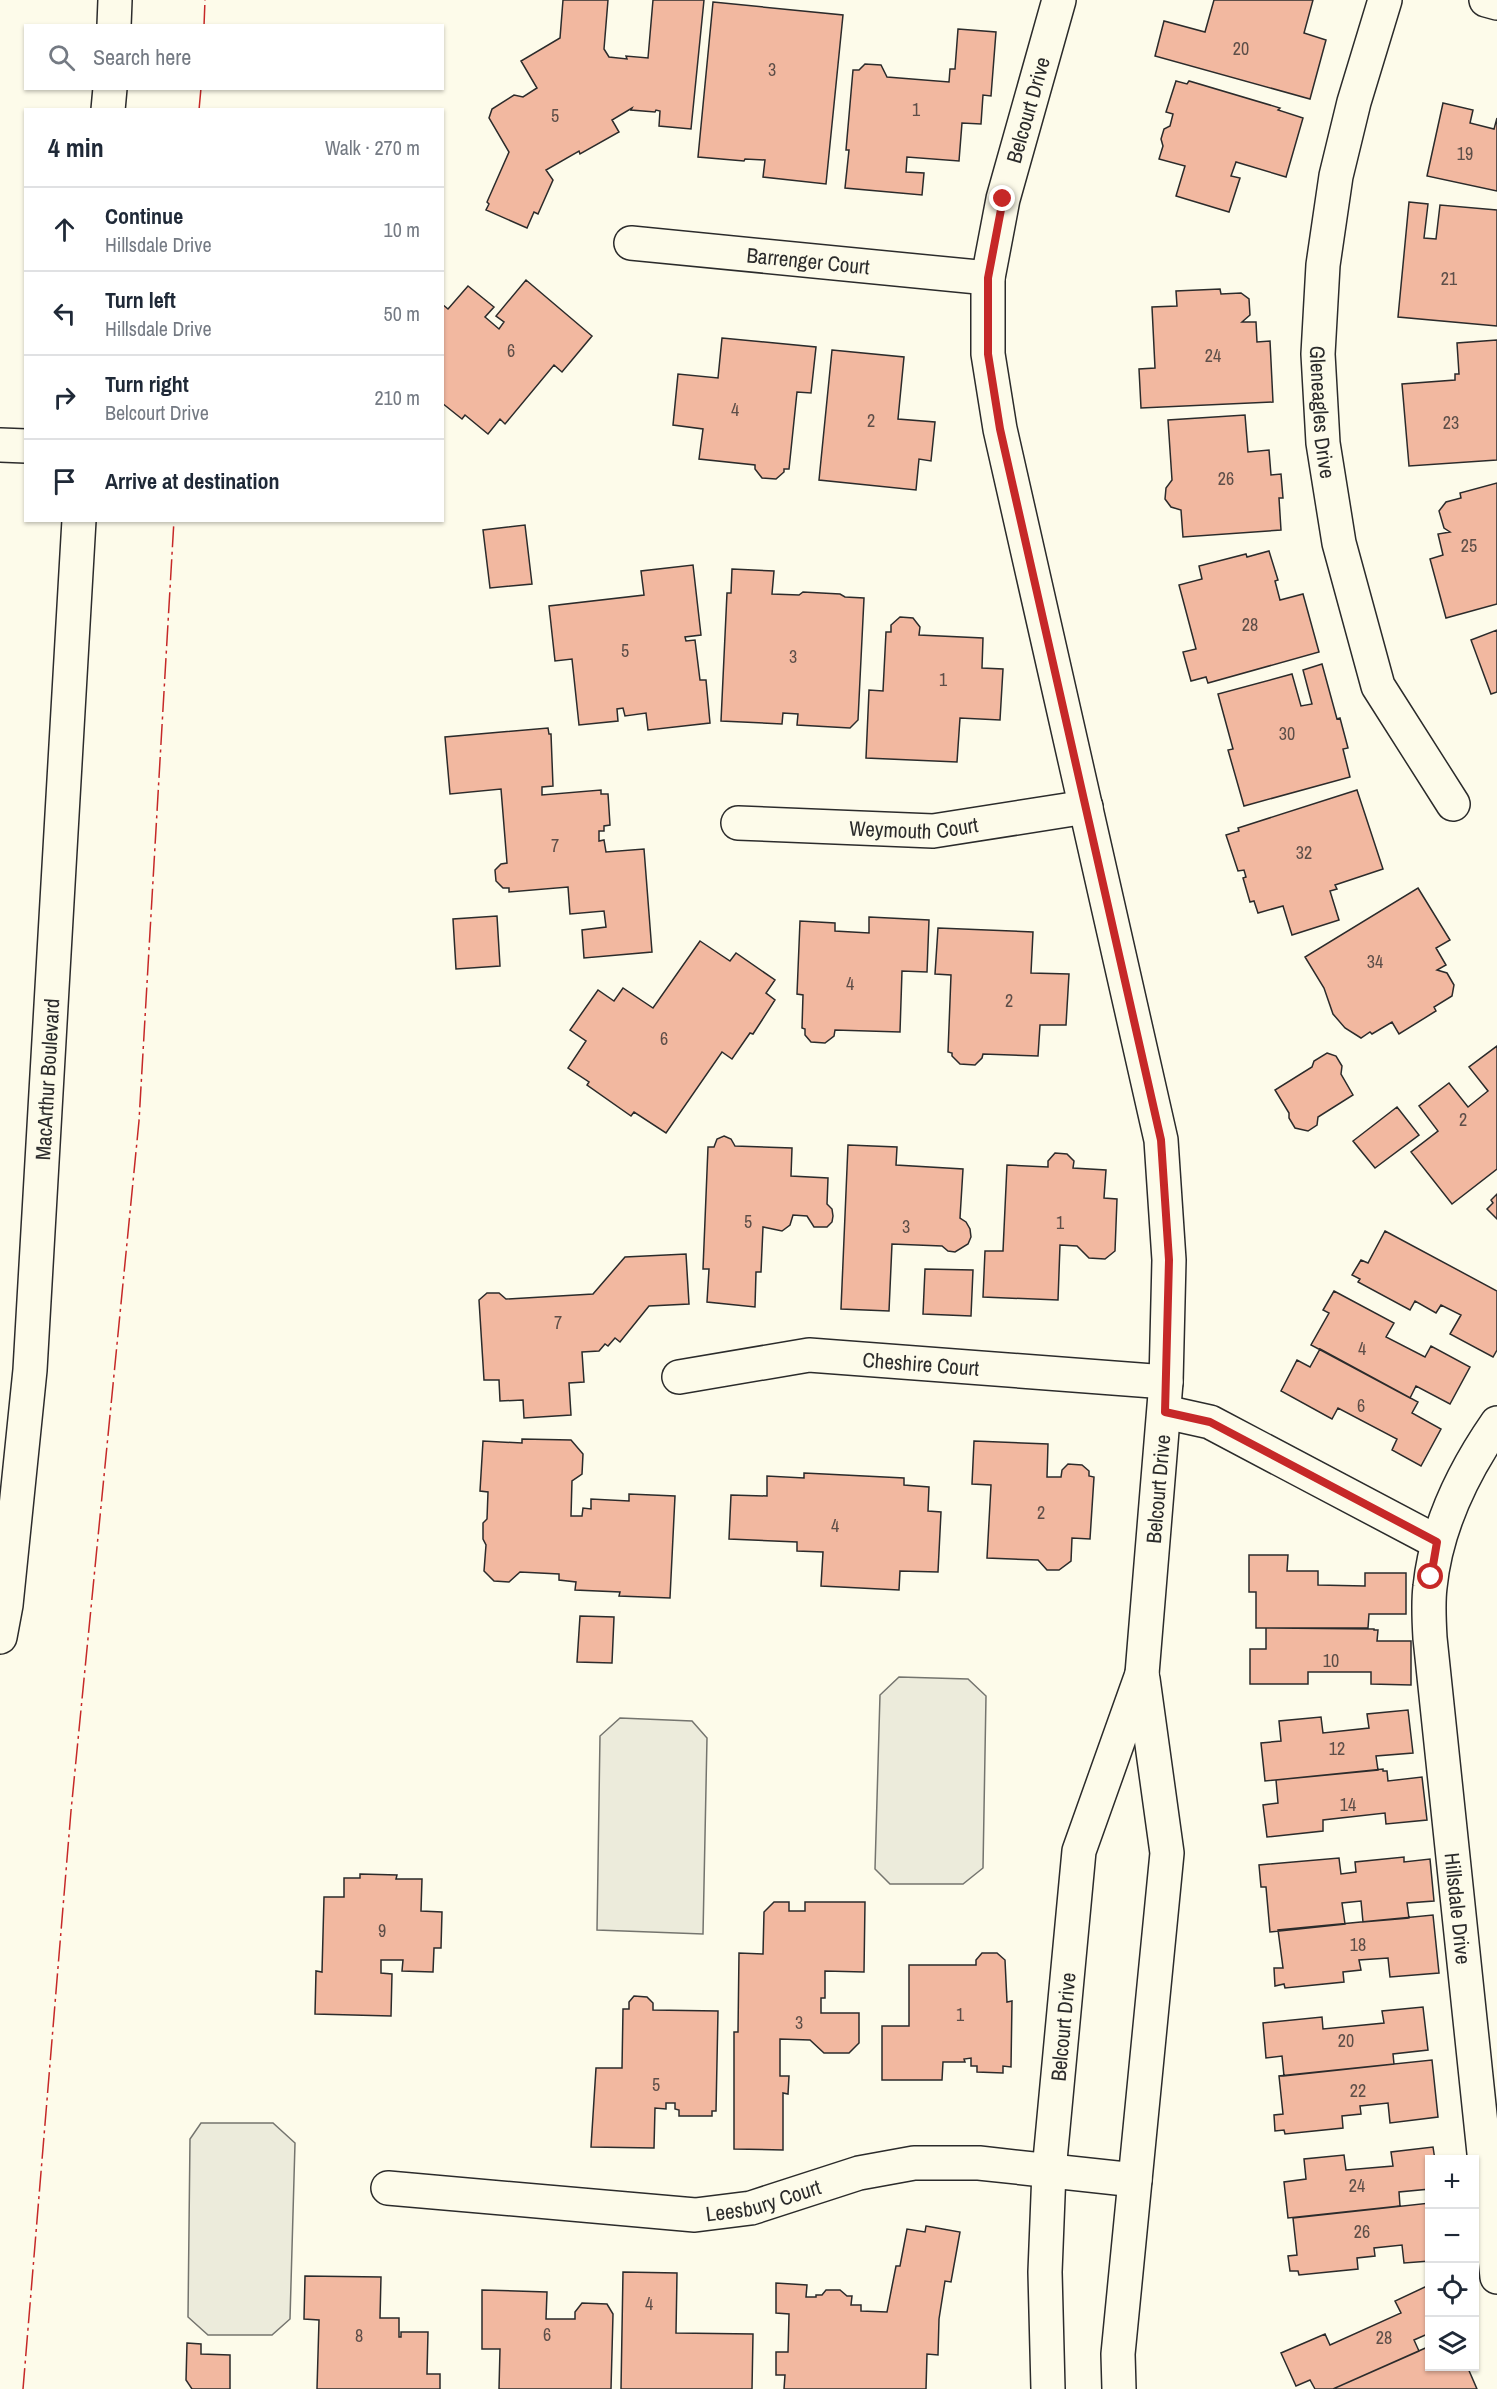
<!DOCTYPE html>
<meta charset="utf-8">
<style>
:root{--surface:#fff;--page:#f2f2f3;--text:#1f2937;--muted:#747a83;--line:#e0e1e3}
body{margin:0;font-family:"Archivo Narrow",sans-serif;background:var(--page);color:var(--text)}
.controls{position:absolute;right:18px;bottom:18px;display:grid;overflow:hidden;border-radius:0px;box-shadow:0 2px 4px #0004}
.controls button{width:54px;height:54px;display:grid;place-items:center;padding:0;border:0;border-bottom:2px solid var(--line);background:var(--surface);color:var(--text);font:30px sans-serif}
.stop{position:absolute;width:18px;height:18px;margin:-14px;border:4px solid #c62828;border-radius:50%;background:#fff}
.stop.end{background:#c62828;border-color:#fff;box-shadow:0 2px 6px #0008}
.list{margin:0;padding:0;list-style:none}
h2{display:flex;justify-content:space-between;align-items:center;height:78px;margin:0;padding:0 24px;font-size:26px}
h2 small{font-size:20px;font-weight:400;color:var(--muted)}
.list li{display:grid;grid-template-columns:39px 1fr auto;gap:18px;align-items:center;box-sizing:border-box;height:84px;padding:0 24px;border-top:2px solid var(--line)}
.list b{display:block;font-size:22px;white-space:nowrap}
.list p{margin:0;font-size:20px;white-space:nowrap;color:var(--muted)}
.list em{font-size:20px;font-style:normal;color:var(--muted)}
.icon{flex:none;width:33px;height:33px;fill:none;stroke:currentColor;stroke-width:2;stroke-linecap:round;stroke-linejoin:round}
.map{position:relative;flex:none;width:1497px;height:2389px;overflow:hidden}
.search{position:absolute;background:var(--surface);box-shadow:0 2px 4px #0004;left:24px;top:24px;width:420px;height:66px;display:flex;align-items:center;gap:15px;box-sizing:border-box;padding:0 21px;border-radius:0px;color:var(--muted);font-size:22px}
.panel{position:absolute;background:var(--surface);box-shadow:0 2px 4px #0004;left:24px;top:108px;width:420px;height:414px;border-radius:0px}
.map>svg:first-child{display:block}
.green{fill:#ecebdb;stroke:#74746e;stroke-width:1.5}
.building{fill:#f2b8a0;stroke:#2b2b2b;stroke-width:1.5}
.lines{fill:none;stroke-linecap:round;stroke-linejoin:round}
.street-casing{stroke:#2b2b2b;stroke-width:36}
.secondary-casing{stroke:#2b2b2b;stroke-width:36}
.primary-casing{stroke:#2b2b2b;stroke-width:36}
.street{stroke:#fdfbea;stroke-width:33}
.secondary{stroke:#fdfbea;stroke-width:33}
.primary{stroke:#fdfbea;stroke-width:33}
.power{stroke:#c62828;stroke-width:1.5;stroke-dasharray:21 4.5 3 4.5;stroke-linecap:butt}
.route{stroke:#c62828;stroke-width:8}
.labels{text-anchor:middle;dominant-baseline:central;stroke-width:4.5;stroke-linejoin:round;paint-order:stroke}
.number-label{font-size:18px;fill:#5d4e48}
.street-label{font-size:21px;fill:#2b2b2b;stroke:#fdfbea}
</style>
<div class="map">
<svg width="1497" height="2389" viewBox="0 0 1497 2389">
<rect width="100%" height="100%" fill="#fdfbea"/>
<!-- green -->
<path class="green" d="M899,1677L968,1679L986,1696L983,1868L963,1884H890L875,1869L880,1695Z
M620,1718L692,1721L707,1738L703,1934L597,1930L600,1736Z
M201,2123H273L295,2143L290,2319L272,2335H208L188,2317L190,2139Z"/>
<!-- building -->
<path class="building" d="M563,0H608L604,49L609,57L627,59L626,56L648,58L653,0H704L691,129L659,126L660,111L656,110L655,112L631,110L632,108L612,120L619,132L580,154L579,151L546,170L553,180L538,214L534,212L527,228L486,210L489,204L487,202L509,152L489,118L492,109L514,95L523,97L537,88L521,61L560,38Z
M1214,0H1313L1304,33L1326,40L1310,99L1155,56L1164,21L1205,32Z
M713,2L843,15L826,184L763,177L765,160L745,159L744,161L698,157Z
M958,29L996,32L991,96L983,95L981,124L962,123L959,161L907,157L906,172L924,173L922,195L845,188L849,150H846L853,70H859L865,64L881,65L887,77L949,82L950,69H955Z
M1176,81L1187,84L1189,81L1280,108L1278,110L1303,118L1286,177L1236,162L1231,176L1240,178L1229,212L1176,196L1185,166L1159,159L1163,146L1161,139L1164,129L1170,126L1173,114L1166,112Z
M1443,103L1473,110L1470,123L1494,129L1497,118V191L1427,176Z
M1409,202L1428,204L1424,238L1436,239L1440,205L1497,210V326L1398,317Z
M526,280L592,336L562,372L554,365L505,424L500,419L488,434L465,415L462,419L442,403V304L448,309L468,286L494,307L485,317L499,329L504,322L496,316Z
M1220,289L1221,294L1241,293L1249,299L1250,315L1242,322H1256L1257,342L1270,341L1273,402L1141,408L1139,369L1155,368L1152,307L1177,306L1176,291Z
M722,338L816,347L811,393L797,392L789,469H784V472L776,479L762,478L755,469V465L699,459L703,429L673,425L678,374L718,378Z
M1497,340V460L1409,466L1402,384L1455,380V374H1459L1457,343Z
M832,350L904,357L898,419L935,422L931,461L919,459L916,490L819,480Z
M1245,415L1248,452L1269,450L1271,475L1281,474L1283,498H1279L1281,530L1183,537L1181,510L1171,507L1165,499L1166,488L1172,480L1168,420Z
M1497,483V604L1446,618L1430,559L1443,555L1438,534L1450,532L1444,528L1439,511L1446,502L1461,498L1460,493Z
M525,525L532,584L490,588L483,530Z
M1269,551L1278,580L1275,581L1280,600L1303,594L1319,652L1208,683L1206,677L1191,681L1183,652L1196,649L1179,585L1202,579L1199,566L1246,554L1247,557Z
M693,565L701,635L685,637L686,641L695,640L700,680H706L710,723L648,730L646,713L625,716L623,708L617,709L618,721L579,725L572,659L555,661L549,606L644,595L641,571Z
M732,569L774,571L772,594L799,595L803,592L840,594L845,597L864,598L858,720L850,728L797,725L798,714L783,713L782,724L721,721L727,593H731Z
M900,617L913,618L920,627L919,635L983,638L982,668L1003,669L1000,720L960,718L957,762L866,758L869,690L883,691L886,632H891V625Z
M1497,630V692L1491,694L1471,640Z
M1322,664L1337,719L1340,718L1348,748L1343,749L1350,777L1244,806L1228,750L1233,749L1218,694L1292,674L1301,706L1312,704L1303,670Z
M548,728L549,734H551L553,786L542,787V795L601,790V794H608L610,825L604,826V831H599V841L604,840L606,852L644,849L652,952L584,958L582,930L606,927L604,911L570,914L568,887L509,892V888H503L496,881L495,870L501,864L507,863L501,789L450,794L445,737Z
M1357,790L1383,869L1335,885L1337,889L1330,891L1339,920L1292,935L1283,906L1258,913L1254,901L1250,902L1243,878L1246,877L1244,870L1238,871L1226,835L1239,831L1238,828Z
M1418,888L1450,940L1436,948L1446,965L1437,970L1447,973L1454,985L1452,996L1434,1007L1436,1011L1399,1034L1392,1022L1372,1034L1370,1032L1361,1038L1345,1028L1333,1014L1324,988L1305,957Z
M497,916L500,966L456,969L453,919Z
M869,917L929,920L927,972L902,971L900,1032L835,1030L834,1036L825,1043L811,1042L805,1035V1029L802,1028L803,995L797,994L800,921L835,923V931L869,933Z
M938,928L1033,932L1031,973L1069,974L1066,1025H1040L1038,1056L983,1054L982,1058L975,1065L960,1064L952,1056V1053L948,1052L951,975L935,974Z
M700,941L730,961L736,953L775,980L766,993L775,1000L753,1034L750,1033L732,1059L722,1052L666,1133L634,1112L631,1116L587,1085L589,1082L568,1068L586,1041L570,1030L598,990L614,1001L623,988L653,1008Z
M1497,1046V1169L1452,1204L1411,1152L1438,1131L1419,1106L1449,1083L1468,1107L1488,1091L1469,1067Z
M1327,1053L1336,1056L1342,1066L1341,1074L1353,1095L1318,1117L1317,1125L1308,1131L1295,1128L1289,1118V1113L1275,1090L1312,1067L1314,1061Z
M1397,1107L1419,1135L1375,1168L1353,1141Z
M724,1136L731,1139L735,1146L792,1148L791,1176L828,1178L827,1204L832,1209L833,1216L832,1222L827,1227H814L807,1216L793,1215L790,1225L782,1231L763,1227L761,1272H756L755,1307L707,1302L709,1269H703L708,1147H714L717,1139Z
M848,1145L897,1147L896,1165L963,1169L960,1218L966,1222L970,1229L971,1237L968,1244L955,1252L948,1251L942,1246L892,1244L889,1311L841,1309Z
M1055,1153L1067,1154L1074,1161L1073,1168L1106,1170L1104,1198L1117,1199L1115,1251L1105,1259L1089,1258L1077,1246L1060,1245L1058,1300L983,1297L985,1251H1003L1007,1165L1048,1167V1161Z
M1497,1194V1219L1487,1209L1493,1203L1491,1200Z
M1385,1231L1497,1291V1350L1493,1357L1450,1334L1461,1315L1441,1305L1436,1313L1415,1301L1410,1310L1358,1282L1360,1279L1352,1275L1361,1260L1368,1263Z
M686,1254L689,1304L649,1306L620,1342L615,1338L608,1346L605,1344L599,1351L582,1352L584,1382L569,1383L571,1415L524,1418L523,1400L500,1401L499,1380H484L479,1300L487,1293H499L506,1299L593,1294L625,1257Z
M925,1269L973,1270L971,1316L923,1314Z
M1334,1291L1394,1323L1386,1337L1425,1357L1431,1346L1470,1367L1450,1404L1416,1386L1410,1398L1311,1345L1329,1313L1323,1310Z
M1320,1349L1418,1402L1412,1413L1441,1429L1421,1466L1392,1450L1397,1439L1338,1408L1332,1419L1281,1391L1297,1360L1310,1367Z
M522,1439L571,1440L583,1454L582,1474L572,1481L571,1516H582L583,1508L591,1509V1499L629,1501V1494L675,1496L670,1598L619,1596L620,1592L575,1590L576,1582L559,1580V1574L520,1572L509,1582L494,1581L484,1571L486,1545L483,1539V1523L487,1519L488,1492L480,1491L483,1441L522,1443Z
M974,1441L1048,1444L1047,1477H1061L1062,1470L1068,1464L1082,1465L1089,1471V1476L1094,1477L1090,1539L1072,1538L1071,1561L1059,1570H1047L1038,1560L987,1558L991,1485L972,1484Z
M804,1473L904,1478V1485L929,1487L928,1511L941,1512L938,1572L900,1571L899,1590L821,1586L823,1552L797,1551V1542L729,1539L731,1495L767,1496V1476L804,1478Z
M1249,1555H1288L1287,1571H1318V1585L1365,1586V1573H1406V1614H1369L1368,1628H1256V1592H1249Z
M580,1616L614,1617L612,1663L577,1662Z
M1266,1628L1374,1629V1630H1378L1377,1641H1411V1685L1371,1684V1672H1308V1684H1250V1649H1266Z
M1408,1710L1413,1753L1376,1756L1378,1770L1265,1781L1261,1743L1281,1741L1279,1721L1321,1717L1323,1733L1369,1728L1367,1714Z
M1383,1769V1771H1387L1388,1781L1422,1777L1427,1820L1386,1824L1385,1813L1323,1820V1831L1267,1837L1263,1805L1278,1803L1276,1780Z
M1404,1857V1862L1430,1859L1434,1901L1407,1903L1409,1918L1363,1922L1361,1901L1342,1903L1345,1924L1270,1932L1266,1887H1261L1259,1865L1339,1858L1341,1874L1356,1872L1355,1862Z
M360,1874L397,1875L396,1879H422L421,1911L442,1912L441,1948H434L433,1972L402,1971L403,1960H381V1973L392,1974L391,2016L315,2014L316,1971L322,1972L324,1897H344V1878H360Z
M774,1902H789V1911H805V1902H865L864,1972L825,1971V1998H821V2013H859V2043L849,2053H824L810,2040L780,2039V2076H789L788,2094L783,2093V2150L734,2149V2032H738L739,1953L763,1954L764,1912Z
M1433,1915L1439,1973L1390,1977L1388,1958L1359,1960L1361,1970L1343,1972L1344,1982L1285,1988L1284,1984L1275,1986L1274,1968H1283L1278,1930Z
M982,1953H997L1005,1960L1007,2002L1012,2001L1011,2067L1003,2066V2073L977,2072V2066H971V2058L964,2059L965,2062H943L942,2080H882V2026H909V1965H976V1960Z
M634,1996L647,1997L653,2003V2010L718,2011L716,2111H712V2116H679V2110L675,2109V2103H666V2109L655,2108L654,2148L591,2147L596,2068H622L623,2009H629V2002Z
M1423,2007L1428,2050L1393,2054L1394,2064L1284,2076L1282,2056L1266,2058L1263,2023L1322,2017L1323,2029L1384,2023L1382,2011Z
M1432,2060L1438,2117L1390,2123L1388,2103L1360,2106L1361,2114L1342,2116L1343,2128L1285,2134L1284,2130L1275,2131L1274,2115L1283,2114L1279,2076Z
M1433,2147L1435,2160H1430V2189L1399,2192L1400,2206L1288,2218L1284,2182L1306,2179L1304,2159L1344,2155L1346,2170L1393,2166L1391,2152Z
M1430,2203V2261L1404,2263L1402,2245L1374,2248L1375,2256L1357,2258L1358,2269L1299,2275L1298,2271H1290L1288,2256L1297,2255L1293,2218Z
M926,2226L960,2232L951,2282L945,2281L939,2319L938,2355L927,2354L926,2389H784L785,2375H776V2352H788L789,2314L776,2313V2283L807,2285L806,2297H816V2295H822L826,2290H840L847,2296H852L851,2305H861V2311L887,2312L896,2266H900L907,2229L925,2232Z
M623,2272L677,2273L676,2333L753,2334L752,2389H621Z
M305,2276L381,2277L380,2318H399V2337H401V2332H428L427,2374H440V2389H317L319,2320L304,2319Z
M1427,2286L1430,2291V2333L1414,2340L1419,2351L1333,2389H1315L1310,2380L1296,2386L1281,2353L1325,2334L1330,2345L1401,2313L1395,2301Z
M482,2290L547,2292L546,2319H575V2312L582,2303L607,2304L613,2314L611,2389H499L500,2349H482Z
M187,2343L201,2344V2354L230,2355V2389H192L186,2380Z
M1430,2346V2366H1467L1477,2389H1333Z"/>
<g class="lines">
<!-- street casing -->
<g class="street-casing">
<g id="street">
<path d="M1059,0L1003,199L988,278V354L1000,429L1161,1140L1169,1260L1166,1382L1142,1674"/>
<path id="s1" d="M1385,0L1354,102L1336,176L1323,265L1318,354L1323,443L1339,543L1378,686L1453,804"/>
<path d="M1486,0L1497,3"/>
<path id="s2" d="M631,243L988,278"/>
<path d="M0,445L26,446"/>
<path id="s3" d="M738,823L933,831L1086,807"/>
<path id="s4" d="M679,1377L809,1355L1166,1382"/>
<path d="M1165,1412L1210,1422L1437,1542"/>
<path id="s5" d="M1497,1423C1463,1472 1436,1527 1430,1587C1428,1603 1429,1621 1430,1638L1497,2277"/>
<path id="s6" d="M388,2188L695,2215L751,2208L859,2173L914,2163H979L1135,2180"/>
</g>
</g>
<!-- secondary casing -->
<g class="secondary-casing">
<g id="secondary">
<path id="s7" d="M1048,2389L1045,2272L1049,2171L1079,1851L1142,1674"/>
<path d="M1119,2389L1118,2354L1167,1853L1143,1679"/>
</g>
</g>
<!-- primary casing -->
<g class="primary-casing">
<g id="primary">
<path d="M114,26L115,0"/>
<path d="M108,110L110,88"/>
<path id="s8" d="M0,1637L6,1605L30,1370L79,520"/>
</g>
</g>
<!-- street -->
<use href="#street" class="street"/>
<!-- secondary -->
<use href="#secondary" class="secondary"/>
<!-- primary -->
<use href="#primary" class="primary"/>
<!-- power -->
<path class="power" d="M204,26L205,0
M199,110L201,88
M23,2389L71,1811L139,1121L174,520"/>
</g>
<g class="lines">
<!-- route -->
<path class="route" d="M1003,199L988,278V354L1000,429L1161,1140L1169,1260L1165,1412L1210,1422L1437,1542L1431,1577"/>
</g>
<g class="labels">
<!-- number labels -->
<g class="number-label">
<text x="1241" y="48">20</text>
<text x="772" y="69">3</text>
<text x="916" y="109">1</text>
<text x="555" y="115">5</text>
<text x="1465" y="153">19</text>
<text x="1449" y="278">21</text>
<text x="511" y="350">6</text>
<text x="1213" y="355">24</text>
<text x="735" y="409">4</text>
<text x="871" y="420">2</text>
<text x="1451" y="422">23</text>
<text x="1226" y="478">26</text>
<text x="1469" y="545">25</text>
<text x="1250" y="624">28</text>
<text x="625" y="650">5</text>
<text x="793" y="656">3</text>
<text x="943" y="679">1</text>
<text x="1287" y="733">30</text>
<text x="555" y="845">7</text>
<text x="1304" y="852">32</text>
<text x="1375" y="961">34</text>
<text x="850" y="983">4</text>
<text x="1009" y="1000">2</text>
<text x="664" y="1038">6</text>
<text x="1463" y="1119">2</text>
<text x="748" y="1221">5</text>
<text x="1060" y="1222">1</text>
<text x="906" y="1226">3</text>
<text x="558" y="1322">7</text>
<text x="1362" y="1348">4</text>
<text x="1361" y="1405">6</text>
<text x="1041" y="1512">2</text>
<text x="835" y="1525">4</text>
<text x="1331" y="1660">10</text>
<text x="1337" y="1748">12</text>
<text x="1348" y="1804">14</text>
<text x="382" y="1930">9</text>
<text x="1358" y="1944">18</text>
<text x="960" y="2014">1</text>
<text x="799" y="2022">3</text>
<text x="1346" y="2040">20</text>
<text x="656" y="2084">5</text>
<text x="1358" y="2090">22</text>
<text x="1357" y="2185">24</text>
<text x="1362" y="2231">26</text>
<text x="649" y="2303">4</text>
<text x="547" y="2334">6</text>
<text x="359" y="2335">8</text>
<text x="1384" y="2337">28</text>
</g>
<!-- street labels -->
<g class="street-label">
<text transform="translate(1028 110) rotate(-74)">Belcourt Drive</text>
<text stroke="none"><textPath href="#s2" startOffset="178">Barrenger Court</textPath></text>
<text stroke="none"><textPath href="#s1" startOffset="420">Gleneagles Drive</textPath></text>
<text stroke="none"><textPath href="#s3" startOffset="176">Weymouth Court</textPath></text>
<text stroke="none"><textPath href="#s8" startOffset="560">MacArthur Boulevard</textPath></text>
<text stroke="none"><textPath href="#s4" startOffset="244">Cheshire Court</textPath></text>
<text transform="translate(1158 1489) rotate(-85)">Belcourt Drive</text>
<text stroke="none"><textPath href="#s5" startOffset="502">Hillsdale Drive</textPath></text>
<text stroke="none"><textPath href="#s7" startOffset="363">Belcourt Drive</textPath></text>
<text stroke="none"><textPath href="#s6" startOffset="378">Leesbury Court</textPath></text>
</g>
</g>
</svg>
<div class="controls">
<button>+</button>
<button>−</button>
<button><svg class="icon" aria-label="locate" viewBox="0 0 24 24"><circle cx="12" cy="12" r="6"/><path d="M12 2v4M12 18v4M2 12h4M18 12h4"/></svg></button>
<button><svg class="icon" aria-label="layers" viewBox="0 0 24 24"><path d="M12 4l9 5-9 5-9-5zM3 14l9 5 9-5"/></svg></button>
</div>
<div class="stop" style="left:1431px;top:1577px"></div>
<div class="stop end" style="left:1003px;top:199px"></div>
<div class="search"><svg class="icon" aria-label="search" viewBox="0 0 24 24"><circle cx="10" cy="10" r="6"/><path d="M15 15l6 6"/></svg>Search here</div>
<section class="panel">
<h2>4 min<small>Walk · 270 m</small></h2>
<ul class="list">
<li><svg class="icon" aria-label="ahead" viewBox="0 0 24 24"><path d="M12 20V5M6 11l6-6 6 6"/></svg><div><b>Continue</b><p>Hillsdale Drive</p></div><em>10 m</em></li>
<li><svg class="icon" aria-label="left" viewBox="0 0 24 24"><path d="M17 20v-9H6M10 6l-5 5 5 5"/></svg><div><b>Turn left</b><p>Hillsdale Drive</p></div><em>50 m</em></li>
<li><svg class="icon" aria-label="right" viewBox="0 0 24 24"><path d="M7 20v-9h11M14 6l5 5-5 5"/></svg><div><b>Turn right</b><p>Belcourt Drive</p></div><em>210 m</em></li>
<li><svg class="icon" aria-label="arrive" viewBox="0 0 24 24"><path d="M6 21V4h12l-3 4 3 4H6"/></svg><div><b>Arrive at destination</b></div></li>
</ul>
</section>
</div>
